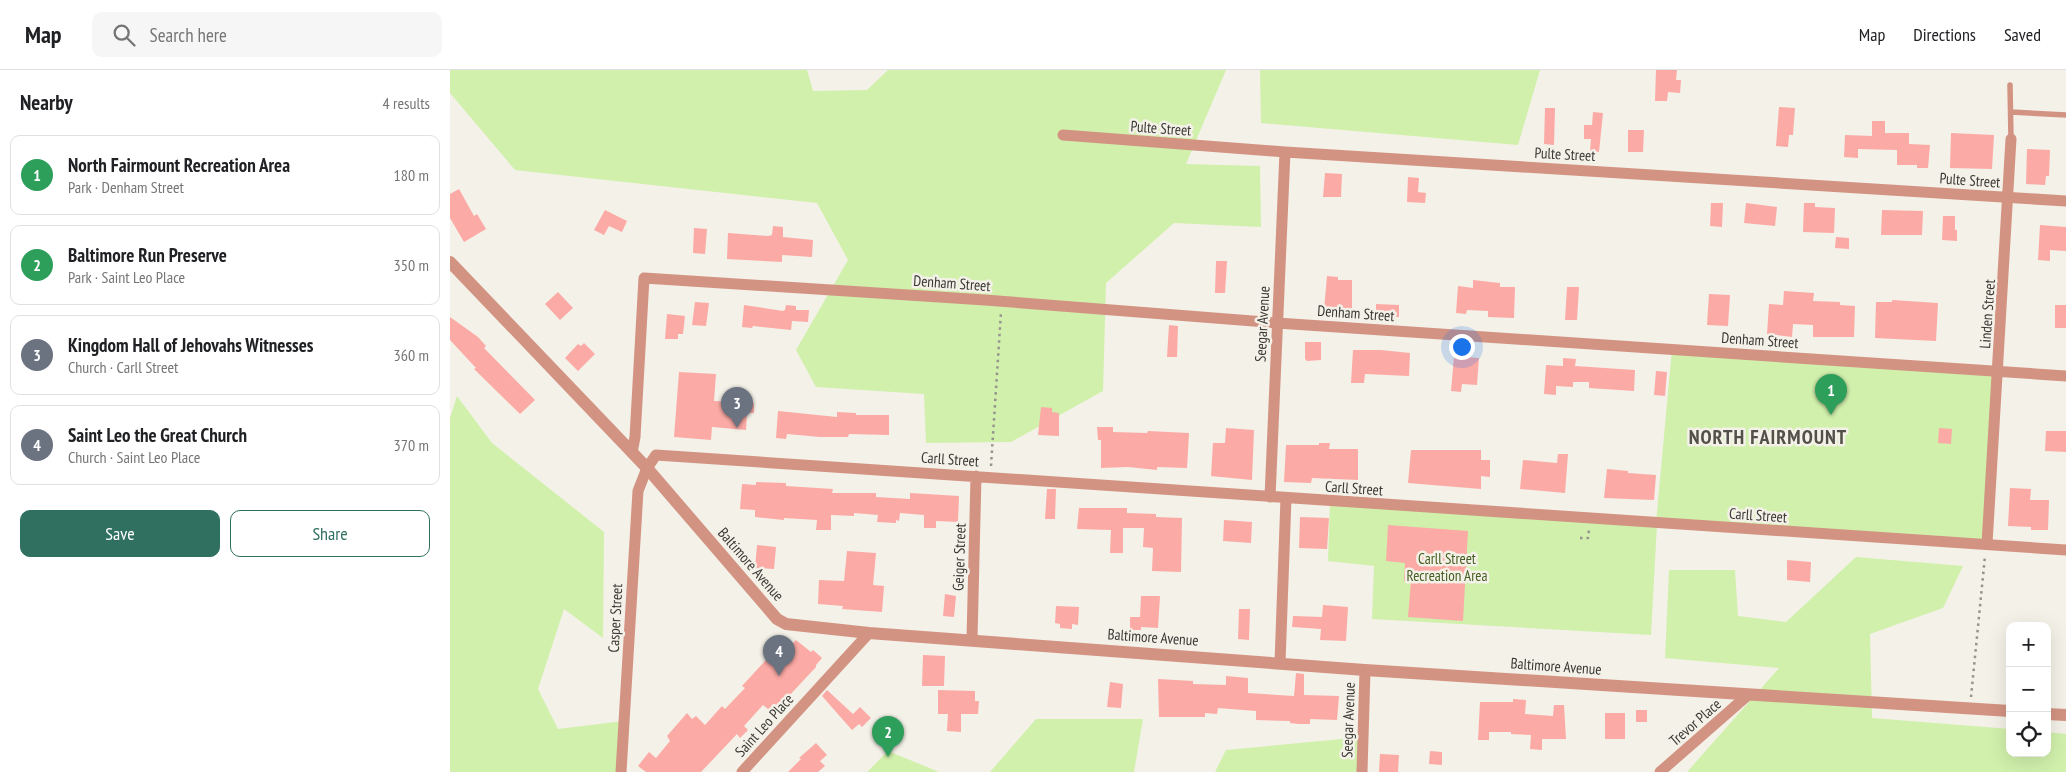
<!DOCTYPE html>
<meta charset="utf-8">
<style>
:root{--surface:#fff;--page:#f6f6f6;--text:#202124;--muted:#757577;--line:#e0e0e0;--accent:#2f7060}
body{margin:0;font-family:"PT Sans Narrow",sans-serif;background:var(--page);color:var(--text)}
.controls{position:absolute;right:15px;bottom:15px;display:grid;overflow:hidden;border-radius:10px;box-shadow:0 5px 20px #0002}
.controls button{width:45px;height:45px;display:grid;place-items:center;padding:0;border:0;border-bottom:1px solid var(--line);background:var(--surface);color:var(--text);font:25px sans-serif}
.you{position:absolute;left:1011px;top:276px;width:18px;height:18px;margin:-12px;border:4px solid #fff;border-radius:50%;background:#1a73e8;box-shadow:0 0 0 8px #1a73e833}
.badge{display:grid;place-items:center;width:32px;height:32px;border-radius:50%;background:var(--accent);color:#fff;font-size:16px;font-weight:700}
.pin{position:absolute;translate:-50% -41px;filter:drop-shadow(0 1px 2px #0008)}
.pin::after{content:'';position:absolute;top:26px;width:18px;height:15px;background:inherit;clip-path:polygon(0 0,100% 0,50% 100%)}
.list{margin:0;padding:0;list-style:none}
h2{display:flex;justify-content:space-between;align-items:center;height:65px;margin:0;padding:0 20px;font-size:21px}
h2 small{font-size:16px;font-weight:400;color:var(--muted)}
.list li{display:grid;grid-template-columns:32px 1fr auto;gap:15px;align-items:center;box-sizing:border-box;height:80px;margin:0 10px 10px;padding:0 10px;border:1px solid var(--line);border-radius:10px}
.list b{display:block;font-size:19px;white-space:nowrap}
.list p{margin:0;font-size:16px;white-space:nowrap;color:var(--muted)}
.list em{font-size:16px;font-style:normal;color:var(--muted)}
.actions{display:flex;gap:10px;padding:15px 20px}
.actions a{flex:1;padding:11px 0;border:1px solid var(--accent);border-radius:10px;text-align:center;font-size:18px;color:var(--accent)}
.actions .main{background:var(--accent);color:#fff}
.icon{flex:none;width:28px;height:28px;fill:none;stroke:currentColor;stroke-width:2;stroke-linecap:round;stroke-linejoin:round}
.map{position:relative;flex:none;width:1616px;height:702px;overflow:hidden}
header{display:flex;align-items:center;gap:30px;box-sizing:border-box;height:70px;padding:0 25px;background:var(--surface);border-bottom:1px solid var(--line)}
header strong{font-size:24px}
nav{display:flex;gap:28px;margin-inline-start:auto;font-size:18px}
.search{width:350px;height:45px;background:var(--page);display:flex;align-items:center;gap:12px;box-sizing:border-box;padding:0 18px;border-radius:10px;color:var(--muted);font-size:19px}
main{display:flex}
aside{flex:1;background:var(--surface)}
.map>svg:first-child{display:block}
.green{fill:#d1f0ac}
.building{fill:#fcaaa5}
.lines{fill:none;stroke-linecap:round;stroke-linejoin:round}
.path{stroke:#95938c;stroke-width:2.5;stroke-dasharray:2.5 4;stroke-linecap:butt}
.service{stroke:#d39382;stroke-width:5.5}
.minor{stroke:#d39382;stroke-width:11}
.tertiary{stroke:#d39382;stroke-width:12}
.labels{text-anchor:middle;dominant-baseline:central;stroke-width:5;stroke-linejoin:round;paint-order:stroke}
.street-label{font-size:15px;fill:#393834;stroke:#f4f1e8}
.park-label{font-size:15px;fill:#455e21;stroke:#f4f1e8}
.district-label{font-size:20px;font-weight:bold;letter-spacing:1px;fill:#525048;stroke:#f4f1e8}
</style>
<header>
<strong>Map</strong>
<div class="search"><svg class="icon" aria-label="search" viewBox="0 0 24 24"><circle cx="10" cy="10" r="6"/><path d="M15 15l6 6"/></svg>Search here</div>
<nav><a>Map</a><a>Directions</a><a>Saved</a></nav>
</header>
<main>
<aside>
<h2>Nearby<small>4 results</small></h2>
<ul class="list">
<li><span class="badge" style="background:#2e9e5b">1</span><div><b>North Fairmount Recreation Area</b><p>Park · Denham Street</p></div><em>180 m</em></li>
<li><span class="badge" style="background:#2e9e5b">2</span><div><b>Baltimore Run Preserve</b><p>Park · Saint Leo Place</p></div><em>350 m</em></li>
<li><span class="badge" style="background:#6b7280">3</span><div><b>Kingdom Hall of Jehovahs Witnesses</b><p>Church · Carll Street</p></div><em>360 m</em></li>
<li><span class="badge" style="background:#6b7280">4</span><div><b>Saint Leo the Great Church</b><p>Church · Saint Leo Place</p></div><em>370 m</em></li>
</ul>
<div class="actions"><a class="main">Save</a><a>Share</a></div>
</aside>
<div class="map">
<svg width="1616" height="702" viewBox="0 0 1616 702">
<rect width="100%" height="100%" fill="#f4f1e8"/>
<!-- green -->
<path class="green" d="M0,0H357L363,21L417,20L438,0H776L736,94L810,96L811,157L724,153L656,213L653,321L561,372L476,373L474,324L366,317L346,280L398,190L367,133L65,100L0,23Z
M810,0H1090L1068,75L811,53Z
M1222,279L1548,302L1537,474L1207,454L1201,565L922,549L924,496L878,491L880,431L1206,453Z
M7,326L42,373L154,462L153,568L114,539L88,619L108,659L174,651L171,702H0V348Z
M1406,487L1513,496L1493,538L1420,564L1422,648L1560,659V683H1597V662L1616,664V702H1237L1329,598L1215,588L1219,500H1285L1288,546L1336,552Z
M586,649H693L684,702H540Z
M913,667L912,702H765L776,680Z
M438,681L489,702H417Z"/>
<!-- building -->
<path class="building" d="M1206,0H1227L1226,10H1231L1230,23L1218,22L1217,31H1205Z
M1329,37L1345,38L1343,65H1339L1338,77L1326,76Z
M1095,38H1105L1104,75L1094,74Z
M1143,42L1153,43L1149,82L1140,81L1141,69H1134V55H1142Z
M1422,51H1435V63H1459V74L1480,75L1478,98H1467V95H1447V80L1408,79V88L1394,87L1395,65L1422,66Z
M1178,60H1194L1193,82H1178Z
M1501,63L1544,65L1542,99L1500,98Z
M1577,79L1600,80L1599,106H1596L1595,115L1576,114Z
M875,103L892,104L891,127H873Z
M958,107L969,108L968,122L976,123L975,133L957,132Z
M9,119L24,146L27,144L36,159L14,172L0,148V124Z
M1261,133H1273L1272,157L1260,156Z
M1296,133L1327,137L1325,156L1294,153Z
M1354,133H1365V137L1385,138L1384,163L1353,162Z
M155,140L177,151L172,162L159,156L154,165L144,160Z
M1432,140L1473,141L1472,165H1431Z
M1493,146H1505V160H1507V171L1492,170Z
M1590,155L1616,157V181L1600,180V191L1588,190Z
M323,156L333,157V167L363,170L362,187L332,185V192L277,189L278,163L318,166L322,165Z
M244,158L257,159L255,184L243,183Z
M1386,167L1399,168V179L1385,178Z
M766,191H777L775,223H765Z
M877,206L888,207V210H902V241L874,240Z
M1023,210L1050,213V217H1065L1064,248L1038,247V241L1017,240L1016,244L1006,243L1008,216L1023,218Z
M1117,217H1129L1127,250H1115Z
M1334,221L1364,223L1363,231L1390,232V235L1405,236L1404,267H1363V255L1343,254L1342,267L1317,264L1319,234L1333,235Z
M108,222L123,238L110,250L95,234Z
M1259,224L1280,225L1278,256L1257,255Z
M1442,230L1488,233L1486,271L1425,268L1426,232H1442Z
M245,232L259,233L256,256L242,255Z
M926,234L949,235V247H926Z
M294,235L333,241L335,240L336,235L346,236V240H359L358,252L342,251L341,260L303,256L302,258L292,257Z
M1605,235H1616V258H1605Z
M217,244L235,246L233,264H228V269H215Z
M0,247L28,267L36,276L34,278L85,330L70,344L24,299L26,298L0,270Z
M719,255L728,256L727,287H717Z
M855,272H871V290L857,291L855,289Z
M134,273L145,284L128,301L115,288L128,274L131,276Z
M903,280H931L960,283L959,306L915,304L914,313H901Z
M1004,286L1029,288L1027,315L1012,314L1011,322L1001,321Z
M1113,288L1126,289L1125,296L1185,300L1184,321L1139,318V312H1123V317L1106,316V325L1094,324L1096,295L1113,296Z
M1206,301L1217,302L1215,326L1204,325Z
M229,302L266,304L264,331L287,332L288,323L300,324V332L304,333V343H297L296,360L262,357L261,370L224,367Z
M591,337L602,338V342L609,343V366L588,365Z
M328,341L387,347V342L406,343V345H439V365L399,364L398,367H370L337,364L336,369L326,368Z
M647,357H663V362L697,363L698,361L739,363L737,398L707,397V400L678,397L651,398V370H648Z
M776,358L804,360L802,410L761,406L763,373H775Z
M1489,358L1502,359L1501,374L1488,373Z
M1596,361H1616V382L1595,381Z
M869,373H880L879,379H908V410L862,408L861,413L834,412L836,375H869Z
M961,380H1031V390H1040V407L1031,406V419L958,413Z
M1108,384H1118L1115,423L1070,419L1073,390L1107,393Z
M1157,399L1178,401V403L1206,405L1204,430L1154,428Z
M306,412L336,413V416L383,419L382,423H426V427L460,429V423L509,426L508,452L486,451V458H474V445L450,443L449,451L446,450V453L427,452L428,445L404,443V446L381,445V460H366L367,450L334,448V450L305,447V440L290,439L292,414L306,415Z
M1560,418L1581,419L1580,430H1599L1598,460H1581V457L1558,456Z
M597,419H606L605,449H595Z
M629,438H677V443L706,444V447L732,448L731,502L702,501L703,478L693,477L694,458H673V483H660L661,460L627,459Z
M850,447L879,448L877,479L849,478Z
M774,450L802,452L801,473L773,471Z
M938,455L1018,461L1013,551L958,547L961,511H954L955,493L936,491Z
M307,475L326,477L324,499L305,498Z
M397,481L426,483L423,515L434,516L432,542L392,539L393,536L368,534L369,510L394,511Z
M1337,490L1361,492L1360,512L1337,510Z
M495,524L506,526L504,547L493,546Z
M691,526H710L708,558L691,557V560H680V547H690Z
M873,535L898,537L896,571L870,570L871,559L842,557L843,546L872,547Z
M606,536L629,537L628,555L622,554V559L610,558V554L605,553Z
M789,539H800L799,570L788,569Z
M336,568L343,573L346,570L361,582L363,580L372,588L366,595V597L323,643L313,635L294,656L298,660L290,668L287,664L251,702H196L188,696L199,682L206,688L220,671L217,666L237,643L242,649L246,646L255,655L272,636L275,639L295,618L292,616Z
M473,585L495,586L494,616H472Z
M846,603L854,604V625L889,626L887,650L860,649V654H849L840,653V651L806,650V641L768,638L767,644L755,643V647H709L708,609L743,611V614L776,615V606L798,608V623L844,626Z
M660,612L673,614L671,638L657,637Z
M377,620L403,644L410,637L421,648L412,657L409,654L402,660L372,626Z
M488,620L525,621V631H529L528,644H511V662L497,661L498,644H488Z
M1063,629L1076,630L1075,644L1103,646L1104,635H1114L1116,669H1092V680L1080,679L1081,665L1061,664V662H1039V670H1028L1030,632H1063Z
M1186,640H1197V652H1186Z
M1155,643H1175V669H1155Z
M446,648L454,665L444,669L436,652Z
M366,673L377,685L370,691L375,696L368,702H338L351,689L349,688Z
M980,681L992,682V695L979,694Z
M930,684L949,685L948,702H929Z"/>
<g class="lines">
<!-- path -->
<path class="path" d="M541,396L551,242
M1130,468H1138L1139,460
M1521,627L1535,486"/>
<!-- service -->
<path class="service" d="M1560,15L1561,69
M1561,42L1616,45"/>
<!-- minor -->
<path class="minor" d="M613,65L835,82L1616,131
M182,383L185,367L194,208L535,230L827,253L1616,306
M820,427L835,82
M1537,474L1561,69
M522,569L526,406
M830,593L836,428
M171,702L188,421L197,398L206,385L1616,480
M292,702L419,563
M912,702L915,600
M1210,702L1298,625"/>
<!-- tertiary -->
<path class="tertiary" d="M0,192L197,398L327,549L336,554L419,563L915,600L1560,641
M1597,644L1616,645"/>
</g>
<g class="labels">
<!-- street labels -->
<g class="street-label">
<text transform="translate(711 58) rotate(4)">Pulte Street</text>
<text transform="translate(1115 84) rotate(3)">Pulte Street</text>
<text transform="translate(1520 110) rotate(4)">Pulte Street</text>
<text transform="translate(502 213) rotate(4)">Denham Street</text>
<text transform="translate(906 243) rotate(4)">Denham Street</text>
<text transform="translate(1537 244) rotate(-86)">Linden Street</text>
<text transform="translate(812 254) rotate(-87)">Seegar Avenue</text>
<text transform="translate(1310 270) rotate(4)">Denham Street</text>
<text transform="translate(500 389) rotate(4)">Carll Street</text>
<text transform="translate(904 418) rotate(4)">Carll Street</text>
<text transform="translate(1308 445) rotate(4)">Carll Street</text>
<text transform="translate(509 487) rotate(-88)">Geiger Street</text>
<text transform="translate(301 494) rotate(49)">Baltimore Avenue</text>
<text transform="translate(165 548) rotate(-87)">Casper Street</text>
<text transform="translate(703 567) rotate(4)">Baltimore Avenue</text>
<text transform="translate(1106 596) rotate(4)">Baltimore Avenue</text>
<text transform="translate(898 650) rotate(-88)">Seegar Avenue</text>
<text transform="translate(1245 652) rotate(-41)">Trevor Place</text>
<text transform="translate(314 655) rotate(-48)">Saint Leo Place</text>
</g>
<!-- park labels -->
<g class="park-label">
<text x="997" y="488">Carll Street<tspan x="997" dy="17">Recreation Area</tspan></text>
</g>
<!-- district labels -->
<g class="district-label">
<text x="1318" y="367">NORTH FAIRMOUNT</text>
</g>
</g>
</svg>
<div class="controls">
<button>+</button>
<button>−</button>
<button><svg class="icon" aria-label="locate" viewBox="0 0 24 24"><circle cx="12" cy="12" r="6"/><path d="M12 2v4M12 18v4M2 12h4M18 12h4"/></svg></button>
</div>
<div class="you"></div>
<div class="pin badge" style="left:1381px;top:345px;background:#2e9e5b">1</div>
<div class="pin badge" style="left:438px;top:687px;background:#2e9e5b">2</div>
<div class="pin badge" style="left:287px;top:358px;background:#6b7280">3</div>
<div class="pin badge" style="left:329px;top:606px;background:#6b7280">4</div>
</div>
</main>
